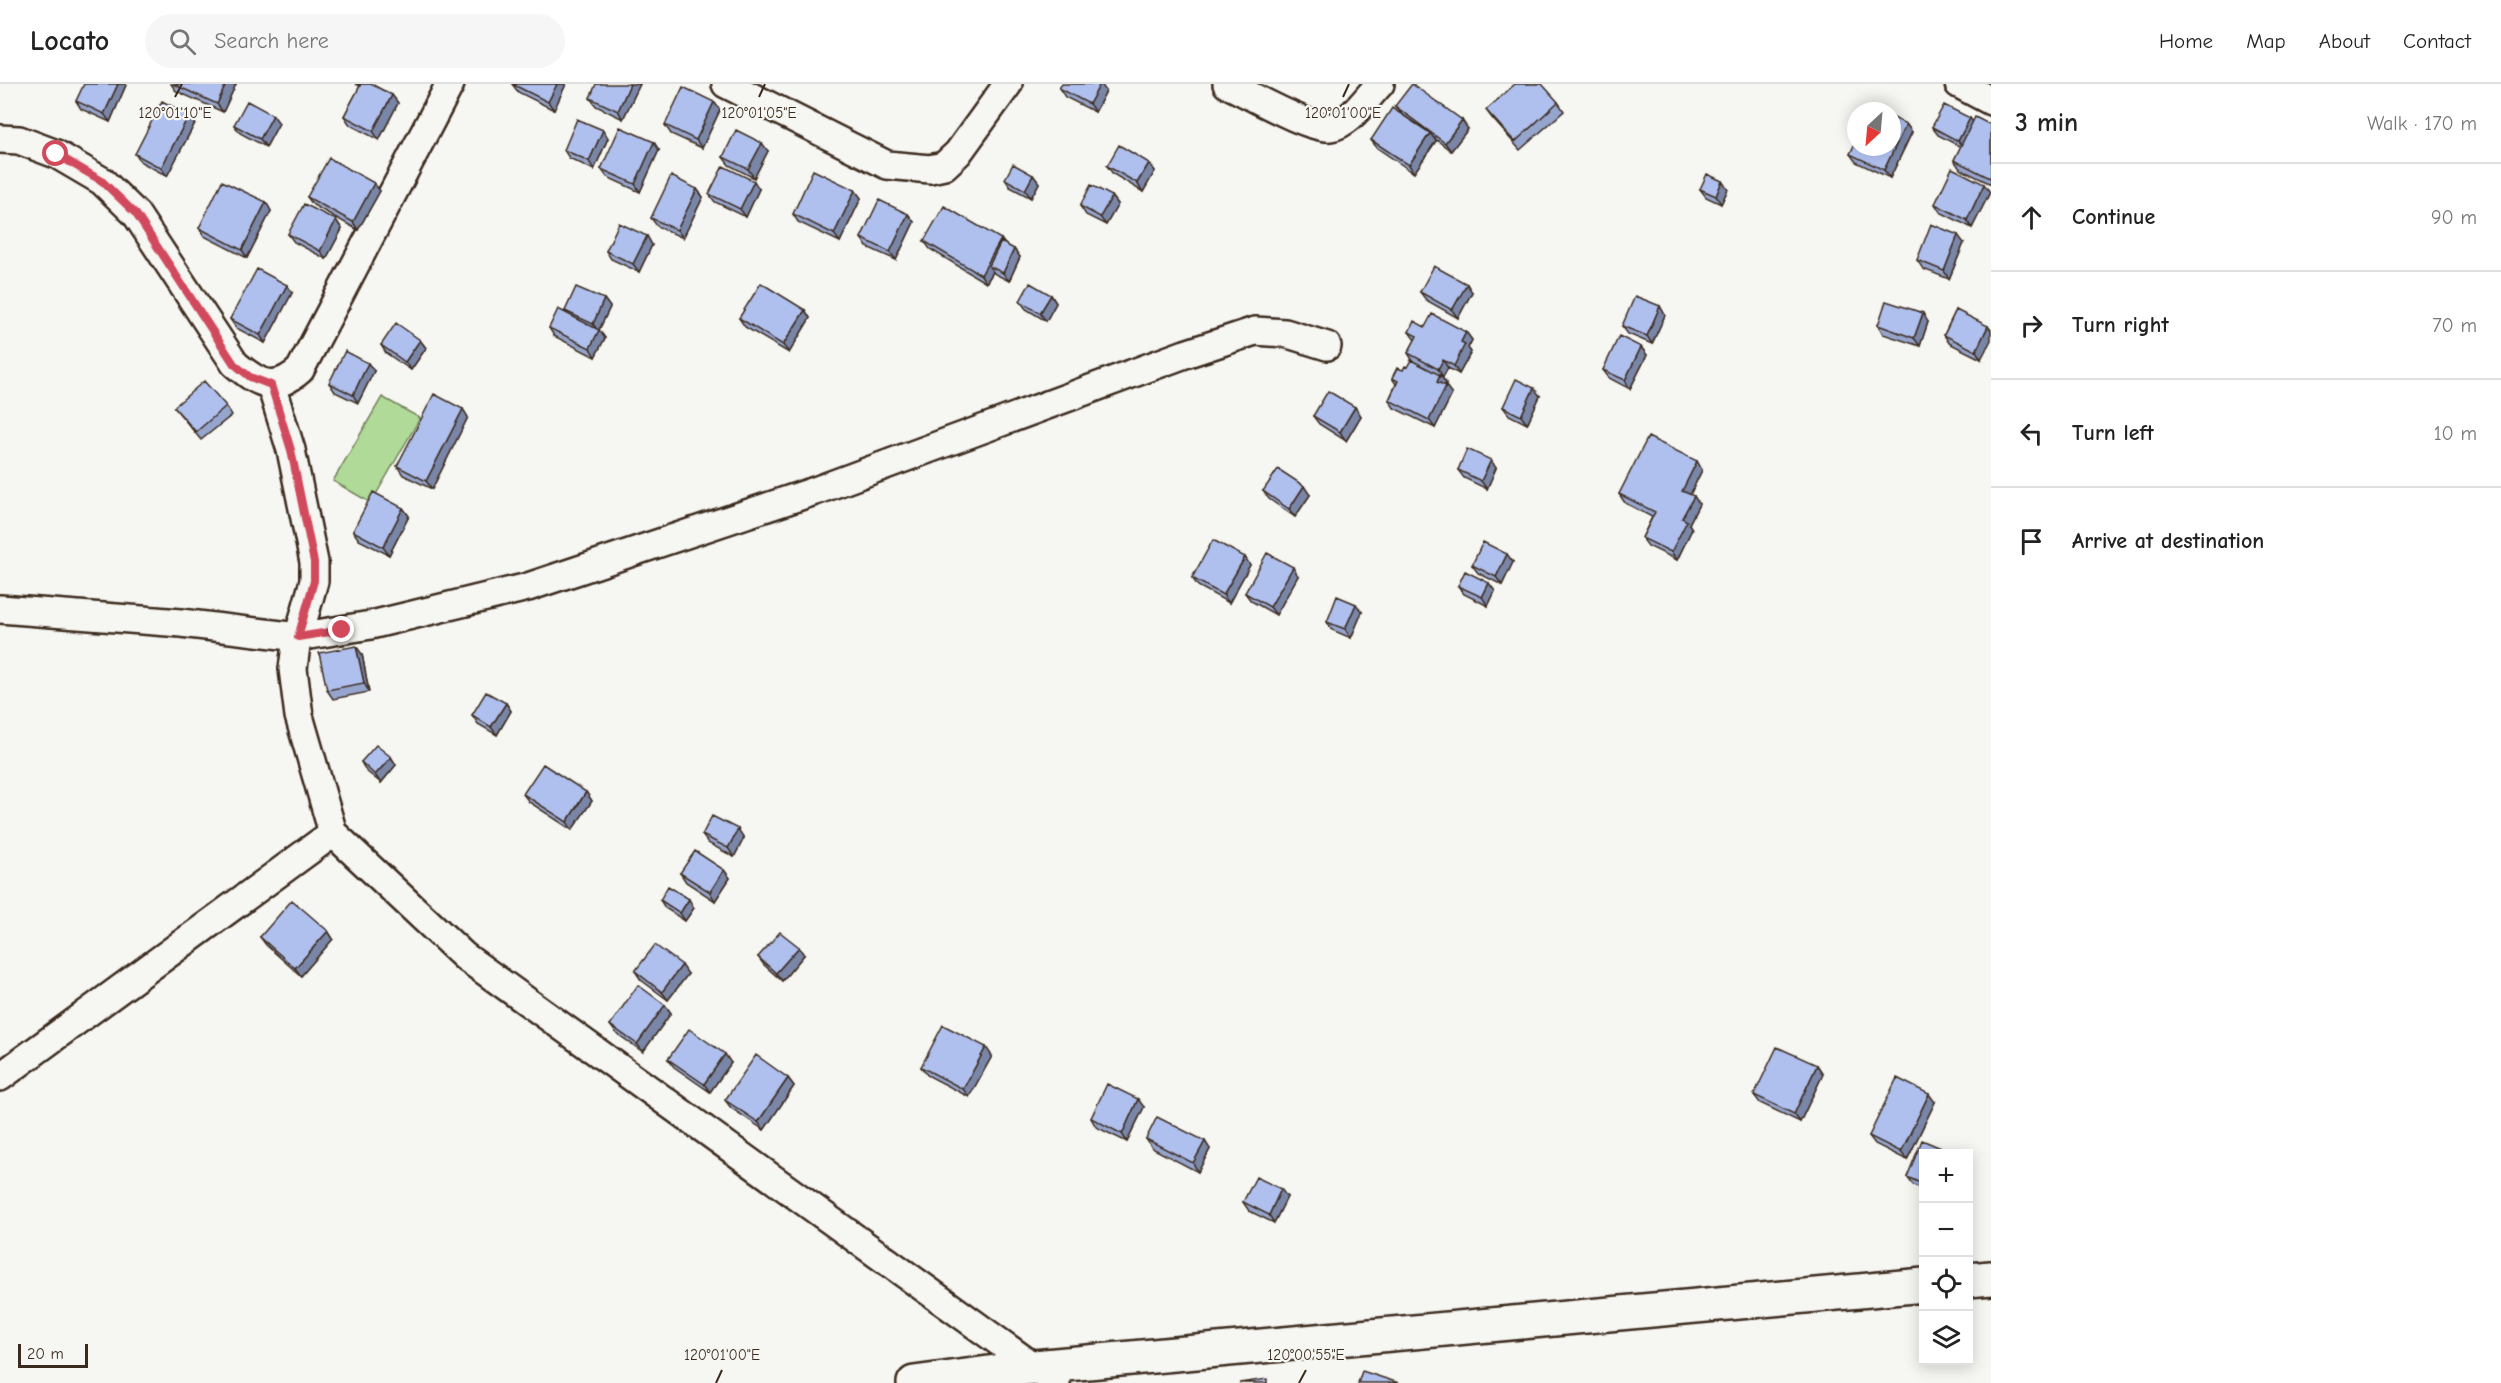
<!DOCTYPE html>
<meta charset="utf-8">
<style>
:root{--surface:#fff;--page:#f6f6f6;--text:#222;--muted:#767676;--line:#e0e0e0}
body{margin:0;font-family:"Comic Neue",sans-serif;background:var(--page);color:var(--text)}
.controls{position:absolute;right:18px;bottom:18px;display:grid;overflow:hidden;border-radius:0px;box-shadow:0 3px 15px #0003}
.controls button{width:54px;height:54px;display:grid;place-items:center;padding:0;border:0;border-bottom:2px solid var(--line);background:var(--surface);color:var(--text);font:30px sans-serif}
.compass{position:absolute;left:1847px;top:18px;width:54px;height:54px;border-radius:50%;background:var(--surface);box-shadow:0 3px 15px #0003;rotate:206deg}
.scale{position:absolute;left:18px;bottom:15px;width:70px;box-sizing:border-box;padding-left:6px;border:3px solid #3b2a1e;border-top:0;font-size:16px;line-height:21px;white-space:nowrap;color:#3b2a1e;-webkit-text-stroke:4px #f6f6f2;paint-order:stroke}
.stop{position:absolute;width:18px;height:18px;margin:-14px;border:4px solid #d1495b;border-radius:50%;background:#fff}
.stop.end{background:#d1495b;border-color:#fff;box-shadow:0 2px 6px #0008}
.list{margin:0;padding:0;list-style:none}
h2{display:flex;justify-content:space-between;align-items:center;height:78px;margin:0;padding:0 24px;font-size:26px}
h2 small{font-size:20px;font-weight:400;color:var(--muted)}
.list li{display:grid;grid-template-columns:39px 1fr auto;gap:18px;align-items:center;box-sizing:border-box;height:108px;padding:0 24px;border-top:2px solid var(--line)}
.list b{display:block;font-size:22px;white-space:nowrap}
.list em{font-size:20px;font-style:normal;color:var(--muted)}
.icon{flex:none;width:33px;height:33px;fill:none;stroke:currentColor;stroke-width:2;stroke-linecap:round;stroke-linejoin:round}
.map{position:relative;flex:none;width:1991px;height:1299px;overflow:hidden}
header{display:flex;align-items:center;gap:36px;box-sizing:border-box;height:84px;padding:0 30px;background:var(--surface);border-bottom:2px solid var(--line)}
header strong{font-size:28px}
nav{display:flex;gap:33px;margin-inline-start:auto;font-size:21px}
.search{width:420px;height:54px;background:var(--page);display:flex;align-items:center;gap:15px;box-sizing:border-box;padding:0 21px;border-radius:33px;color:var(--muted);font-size:22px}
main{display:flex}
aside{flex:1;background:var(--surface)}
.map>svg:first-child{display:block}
.green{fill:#afda98;stroke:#75825b;stroke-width:1.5}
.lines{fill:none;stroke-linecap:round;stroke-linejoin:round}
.minor-casing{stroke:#3b2a1e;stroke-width:32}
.tertiary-casing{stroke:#3b2a1e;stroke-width:38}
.minor{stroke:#f6f6f2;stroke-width:27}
.tertiary{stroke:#f6f6f2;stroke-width:33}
.wall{fill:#96a5ce;stroke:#3b2a1e;stroke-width:1.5}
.shaded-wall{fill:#7a86a7;stroke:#3b2a1e;stroke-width:1.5}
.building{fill:#afc0ef;stroke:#3b2a1e;stroke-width:1.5}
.route{stroke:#d1495b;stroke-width:8}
.ticks{fill:none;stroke:#3b2a1e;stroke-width:2}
.ticks-label{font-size:15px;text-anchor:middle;fill:#3b2a1e;stroke:#f6f6f2;stroke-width:4.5;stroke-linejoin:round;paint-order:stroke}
</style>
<header>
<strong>Locato</strong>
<div class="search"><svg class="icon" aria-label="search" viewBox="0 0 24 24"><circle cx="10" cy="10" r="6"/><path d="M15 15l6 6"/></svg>Search here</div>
<nav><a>Home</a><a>Map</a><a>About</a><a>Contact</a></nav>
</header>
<main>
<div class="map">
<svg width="1991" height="1299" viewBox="0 0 1991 1299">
<rect width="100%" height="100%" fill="#f6f6f2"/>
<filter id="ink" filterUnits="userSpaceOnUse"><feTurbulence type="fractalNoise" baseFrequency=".0167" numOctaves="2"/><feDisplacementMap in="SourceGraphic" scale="12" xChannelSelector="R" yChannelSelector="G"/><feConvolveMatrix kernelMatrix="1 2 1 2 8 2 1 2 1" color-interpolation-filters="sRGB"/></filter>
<g filter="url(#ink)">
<!-- green -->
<path class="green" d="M382,313L420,334L371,419L333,397Z"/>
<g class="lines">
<!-- minor casing -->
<g class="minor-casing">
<path id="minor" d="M726,0L887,81L930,85L944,82L958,69L1008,0
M1227,0C1249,10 1310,46 1331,43C1350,40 1367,13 1380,0
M1959,0L1991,17
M0,55L19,56L56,70L102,97L136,130L235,280C259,300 274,309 300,286L450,0
M271,301L291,366L314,478V497L296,561L293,585L299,632L333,749L464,872L1056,1299
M0,525L181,539L298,553L371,541L528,503L815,407L1185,270L1255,247L1285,249L1327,262
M0,993L333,749"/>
</g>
<!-- tertiary casing -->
<g class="tertiary-casing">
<path id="tertiary" d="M1968,1196L1991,1194
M914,1299L1034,1283L1924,1201"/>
</g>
<!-- minor -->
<use href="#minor" class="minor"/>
<!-- tertiary -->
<use href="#tertiary" class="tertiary"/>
</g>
<!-- wall -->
<path class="wall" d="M171,0H236L223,28L176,7Z
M355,0H371L392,11L398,19L379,56L350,41L344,32L360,2Z
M512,0H566L554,26L518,8Z
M640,0L623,35L596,22L590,14Z
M126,1L110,38L81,25L76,17Z
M1059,4L1106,7L1095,28L1065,13Z
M714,18L720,26L702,64L671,50L665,41Z
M1558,18L1564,27L1520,66L1492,34L1486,26Z
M1395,22L1468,45L1451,67L1434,54L1436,57L1414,89L1377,64L1371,56L1401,29Z
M189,31L195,39L167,92L141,78L135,70Z
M1973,38L1991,41V100L1960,85L1954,76L1961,63L1938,51L1932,43Z
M279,39L266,63L240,49L234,41Z
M1906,40L1912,48L1890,94L1856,78L1850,70Z
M603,46L608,54L594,86L569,74L564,66Z
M659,66L640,108L607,93L601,85Z
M768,67L754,94L729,81L723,73Z
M1149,79L1155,87L1143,108L1113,90L1107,82Z
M1033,91L1039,99L1031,114L1010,103L1005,95Z
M697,105L703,113L683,154L657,142L651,134Z
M759,105L746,133L715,118L709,110Z
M1700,105H1728L1721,120L1706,113Z
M855,106L861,114L840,158L798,138L793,130Z
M380,107L358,146L313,121L307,113Z
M1990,108L1972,144L1940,128L1935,120Z
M1112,112L1118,120L1106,141L1086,131L1080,122Z
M266,118L271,127L247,174L204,152L199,144Z
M908,130L914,138L896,176L867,163L861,154Z
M336,136L342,145L326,175L294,158L288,150Z
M647,152L652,161L639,188L611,175L606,167Z
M1001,155L1004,160L1014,165L1020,173L1009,197L995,190L993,188L986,199L930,165L924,157Z
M1964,159L1949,195L1923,185L1917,176Z
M1420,208H1472L1458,234L1426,216Z
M292,209L265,259L236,244L230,235Z
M1051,211L1056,219L1046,237L1026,225L1020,217Z
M604,215L610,223L599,246L605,254L595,273L554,252L549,244L566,229L565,227Z
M1660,222L1665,231L1652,260L1628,250L1622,242Z
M805,226L810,234L789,269L745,243L739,234Z
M1956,226L1981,275L1949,259L1944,251Z
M1928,238L1920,262L1883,250L1878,241Z
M1425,243L1466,248L1472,256L1468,264L1471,268L1459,290L1448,284L1443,293L1441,292L1446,299L1445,302L1452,310L1435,344L1394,324L1389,316L1396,300L1392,294L1407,283L1413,277L1408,269L1415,256L1409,248Z
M420,256L426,264L411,286L386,269L381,261Z
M1641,263L1647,271L1630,305L1609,294L1603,286Z
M374,287L358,319L335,308L329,299Z
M1540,312L1527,340L1509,331L1503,323Z
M226,322L232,331L201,356L174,323Z
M1355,323L1361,332L1346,357L1319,340L1313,332Z
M468,333L432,405L403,391L397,382Z
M1697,377L1702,386L1690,410L1699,420L1689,440L1692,445L1677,476L1648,462L1642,454L1652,433L1625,419L1619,410Z
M1496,384L1487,405L1464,394L1458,386Z
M1263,407L1310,411L1295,433L1269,415Z
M403,424L409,432L389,471L359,456L353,447Z
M1513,478L1502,501L1478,489L1472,481Z
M1250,481L1229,519L1198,502L1192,494Z
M1298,492L1276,531L1251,517L1245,509Z
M1458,502L1495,507L1488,522L1464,510Z
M1362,528L1351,554L1332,546L1327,538Z
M362,570L369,608L333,615L327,606Z
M506,619L511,627L497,651L478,640L472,631Z
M391,673L396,681L381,699L366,687L361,678Z
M586,708L592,717L572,746L529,718L523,710Z
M702,751L744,754L734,773L708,759Z
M724,786L730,794L715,817L686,798L680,789Z
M660,816L694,824L685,837L665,824Z
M328,847L333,855L301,892L266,861L260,853Z
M804,871L782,897L764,881L758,873Z
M635,887L688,890L668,916L641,896Z
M665,921L671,929L643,968L616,949L610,941Z
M992,972L969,1013L927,991L921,983Z
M668,975L731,979L710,1008L674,983Z
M1817,981L1823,990L1800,1038L1760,1019L1754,1011Z
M788,994L794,1002L764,1046L731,1024L725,1016Z
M1935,1018L1907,1076L1875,1060L1869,1052Z
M1144,1023L1127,1058L1096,1043L1091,1034Z
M1146,1055L1210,1065L1198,1088L1152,1064Z
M1923,1070V1105L1913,1101L1907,1093Z
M1287,1113L1274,1139L1249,1127L1243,1118Z"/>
<!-- shaded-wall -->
<path class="shaded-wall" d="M118,0H125L126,1L110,38L104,30Z
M226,0H236L223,28L217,20Z
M557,0H566L554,26L548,18Z
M630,0H640L623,35L618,27Z
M1100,0H1101L1106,7L1095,28L1089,20Z
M392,11L398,19L379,56L373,47Z
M714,18L720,26L702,64L696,56Z
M189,31L195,39L167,92L161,84Z
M273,31L279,39L266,63L260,55Z
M1970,34L1976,42L1964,65L1958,57Z
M1462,36L1468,45L1451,67L1445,59Z
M1906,40L1912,48L1890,94L1884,86Z
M603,46L608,54L594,86L589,77Z
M1430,49L1436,57L1414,89L1409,81Z
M654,58L659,66L640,108L635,100Z
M762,59L768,67L754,94L748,85Z
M1149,79L1155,87L1143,108L1137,99Z
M1033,91L1039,99L1031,114L1025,106Z
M754,97L759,105L746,133L740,125Z
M1722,97L1728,105L1721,120L1716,112Z
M374,99L380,107L358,146L353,138Z
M1984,100L1990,108L1972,144L1967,136Z
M697,105L703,113L683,154L677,146Z
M855,106L861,114L840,158L834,150Z
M1112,112L1118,120L1106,141L1100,133Z
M266,118L271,127L247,174L242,166Z
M908,130L914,138L896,176L890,168Z
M336,136L342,145L326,175L320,167Z
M1958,151L1964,159L1949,195L1944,187Z
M647,152L652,161L639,188L633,180Z
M1001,155L1007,163L989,182L993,188L986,199L981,191Z
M1014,165L1020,173L1009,197L1003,189Z
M1467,200L1472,208L1458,234L1452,226Z
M287,201L292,209L265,259L260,251Z
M1051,211L1056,219L1046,237L1040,229Z
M604,215L610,223L599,246L605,254L595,273L590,264L598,247L593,240Z
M1660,222L1665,231L1652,260L1647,252Z
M805,226L810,234L789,269L783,261Z
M1923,229L1928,238L1920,262L1914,254Z
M1988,242L1991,246V256L1981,275L1976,267Z
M1466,248L1472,256L1468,264L1471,268L1459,290L1454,282L1461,258Z
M420,256L426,264L411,286L405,278Z
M1641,263L1647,271L1630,305L1625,296Z
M1443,276L1448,284L1443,293L1438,285Z
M368,279L374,287L358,319L353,311Z
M1440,291L1446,299L1443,306L1437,298Z
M1446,302L1452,310L1435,344L1429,336Z
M1534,304L1540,312L1527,340L1521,332Z
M1355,323L1361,332L1346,357L1340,348Z
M463,325L468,333L432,405L426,397Z
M1491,376L1496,384L1487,405L1481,397Z
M1697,377L1702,386L1688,415L1682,407Z
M1304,402L1310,411L1295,433L1289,425Z
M1694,412L1699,420L1689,440L1692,445L1677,476L1671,468L1682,434Z
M403,424L409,432L389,471L383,463Z
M1507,470L1513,478L1502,501L1496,493Z
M1245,473L1250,481L1229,519L1223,511Z
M1293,483L1298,492L1276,531L1270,523Z
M1489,499L1495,507L1488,522L1482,513Z
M1356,520L1362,528L1351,554L1345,545Z
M356,562L362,570L369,608L364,599Z
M506,619L511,627L497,651L491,643Z
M391,673L396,681L381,699L375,691Z
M586,708L592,717L572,746L567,738Z
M738,745L744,754L734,773L728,764Z
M724,786L730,794L715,817L710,808Z
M689,815L694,824L685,837L680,829Z
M328,847L333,855L301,892L295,884Z
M799,863L804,871L782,897L776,889Z
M682,881L688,890L668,916L662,908Z
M665,921L671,929L643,968L637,960Z
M986,963L992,972L969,1013L963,1005Z
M725,970L731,979L710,1008L704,1000Z
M1817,981L1823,990L1800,1038L1794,1030Z
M788,994L794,1002L764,1046L758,1038Z
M1929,1010L1935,1018L1907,1076L1901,1068Z
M1138,1015L1144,1023L1127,1058L1122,1050Z
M1205,1057L1210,1065L1198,1088L1193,1079Z
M1941,1064L1945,1070H1939Z
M1281,1105L1287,1113L1274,1139L1269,1131Z"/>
<!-- building -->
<path class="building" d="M84,0H118L104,30L76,17Z
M173,0H226L217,20Z
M361,0H371L392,11L373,47L344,32Z
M512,0H557L548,18Z
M596,0H630L618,27L590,14Z
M1062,0H1100L1089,20L1059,4Z
M1412,0L1462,36L1445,59L1395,22Z
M1515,0H1542L1558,18L1515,58L1486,26Z
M683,3L714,18L696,56L665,41Z
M162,17L189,31L161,84L135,70Z
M247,17L273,31L260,55L234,41Z
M1944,21L1970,34L1958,57L1932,43Z
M1392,24L1430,49L1409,81L1371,56Z
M1872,24L1879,27H1870Z
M1892,33L1906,40L1884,86L1850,70L1856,57V63H1892Z
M1975,33L1991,41V92L1990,94L1954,76Z
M577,35L603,46L589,77L564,66Z
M620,43L654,58L635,100L601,85Z
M736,46L762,59L748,85L723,73Z
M1119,61L1149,79L1137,99L1107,82Z
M329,74L374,99L353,138L307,113Z
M1013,80L1033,91L1025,106L1005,95Z
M723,82L754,97L740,125L709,110Z
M1952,84L1984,100L1967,136L1935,120Z
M813,86L855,106L834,150L793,130Z
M1707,90L1722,97L1716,112L1700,105Z
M671,92L697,105L677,146L651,134Z
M222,97L266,118L242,166L199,144Z
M1091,101L1112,112L1100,133L1080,122Z
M879,116L908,130L890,168L861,154Z
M304,120L336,136L320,167L288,150Z
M944,122L1001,155L981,191L924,157Z
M619,139L647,152L633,180L606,167Z
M1931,140L1958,151L1944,187L1917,176Z
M1001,158L1014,165L1003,189L989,182Z
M1434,182L1467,200L1452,226L1420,208Z
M257,185L287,201L260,251L230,235Z
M761,199L805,226L783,261L739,234Z
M1030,199L1051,211L1040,229L1020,217Z
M576,203L604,215L593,240L565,227Z
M1635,212L1660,222L1647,252L1622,242Z
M1886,217L1923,229L1914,254L1878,241Z
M558,225L599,246L590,264L549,244Z
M1956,226L1988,242L1976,267L1944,251Z
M1432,230L1466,248L1461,258L1465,260L1454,282L1443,276L1438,285L1408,269L1417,252L1409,248L1414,237L1425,243Z
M396,239L420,256L405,278L381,261Z
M1619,252L1641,263L1625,296L1603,286Z
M345,267L368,279L353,311L329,299Z
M1411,276L1440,291L1437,298L1446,302L1429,336L1389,316L1398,297L1392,294L1397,284L1403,286L1405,282L1407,283Z
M1516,295L1534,304L1521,332L1503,323Z
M204,297L226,322L196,348L174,323Z
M1328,307L1355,323L1340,348L1313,332Z
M434,310L463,325L426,397L397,382Z
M1648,353L1697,377L1682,407L1694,412L1682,434L1687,437L1671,468L1642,454L1655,428L1619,410Z
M1467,365L1491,376L1481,397L1458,386Z
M1278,385L1304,402L1289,425L1263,407Z
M373,408L403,424L383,463L353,447Z
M1213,456L1245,473L1223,511L1192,494Z
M1483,458L1507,470L1496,493L1472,481Z
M1267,469L1293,483L1270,523L1245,509Z
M1465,487L1489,499L1482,513L1458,502Z
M1337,512L1356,520L1345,545L1327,538Z
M356,562L364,599L327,606L319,569Z
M486,608L506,619L491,643L472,631Z
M376,661L391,673L375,691L361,678Z
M543,680L586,708L567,738L523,710Z
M712,732L738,745L728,764L702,751Z
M695,767L724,786L710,808L680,789Z
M668,802L689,815L680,829L660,816Z
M292,816L328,847L295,884L260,853Z
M780,848L799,863L776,889L758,873Z
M655,861L682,881L662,908L635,887Z
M638,901L665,921L637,960L610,941Z
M943,941L986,963L963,1005L921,983Z
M689,945L725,970L704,1000L668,975Z
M1777,963L1817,981L1794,1030L1754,1011Z
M756,971L788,994L758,1038L725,1016Z
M1897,994L1929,1010L1901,1068L1869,1052Z
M1107,1000L1138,1015L1122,1050L1091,1034Z
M1157,1033L1205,1057L1193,1079L1146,1055Z
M1922,1056L1941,1064L1939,1070H1923V1100L1907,1093Z
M1256,1093L1281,1105L1269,1131L1243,1118Z
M1362,1287L1399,1299H1358Z
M1267,1295V1299H1239Z"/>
</g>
<g class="lines" filter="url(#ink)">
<!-- route -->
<path class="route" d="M56,70L102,97L136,130L234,280L250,293L271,301L291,366L314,478V497L298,553L342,546"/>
</g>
<!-- ticks -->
<path class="ticks" d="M175,13L182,0M759,13L765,0M1343,13L1349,0M716,1299L722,1286M1299,1299L1306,1286"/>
<g class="ticks-label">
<text x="175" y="34">120°01'10"E</text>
<text x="759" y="34">120°01'05"E</text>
<text x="1343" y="34">120°01'00"E</text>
<text x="722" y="1276">120°01'00"E</text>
<text x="1306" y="1276">120°00'55"E</text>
</g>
</svg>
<div class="controls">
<button>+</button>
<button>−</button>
<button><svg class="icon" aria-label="locate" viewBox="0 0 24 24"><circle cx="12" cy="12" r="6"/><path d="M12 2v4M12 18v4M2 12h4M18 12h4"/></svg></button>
<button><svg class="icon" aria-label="layers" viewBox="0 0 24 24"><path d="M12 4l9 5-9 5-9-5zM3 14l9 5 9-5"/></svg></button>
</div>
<svg class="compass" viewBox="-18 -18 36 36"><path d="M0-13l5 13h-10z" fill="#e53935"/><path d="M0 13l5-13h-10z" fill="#767676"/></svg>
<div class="scale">20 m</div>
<div class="stop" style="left:56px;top:70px"></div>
<div class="stop end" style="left:342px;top:546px"></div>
</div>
<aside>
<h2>3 min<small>Walk · 170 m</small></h2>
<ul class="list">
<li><svg class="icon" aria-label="ahead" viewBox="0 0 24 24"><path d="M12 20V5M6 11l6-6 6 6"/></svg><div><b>Continue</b></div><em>90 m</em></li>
<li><svg class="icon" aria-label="right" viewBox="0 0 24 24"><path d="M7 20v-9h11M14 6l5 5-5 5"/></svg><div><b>Turn right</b></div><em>70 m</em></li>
<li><svg class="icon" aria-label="left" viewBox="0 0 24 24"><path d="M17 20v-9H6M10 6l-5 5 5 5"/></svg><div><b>Turn left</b></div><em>10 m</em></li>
<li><svg class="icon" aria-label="arrive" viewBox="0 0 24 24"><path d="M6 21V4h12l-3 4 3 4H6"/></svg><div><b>Arrive at destination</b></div></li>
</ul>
</aside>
</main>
